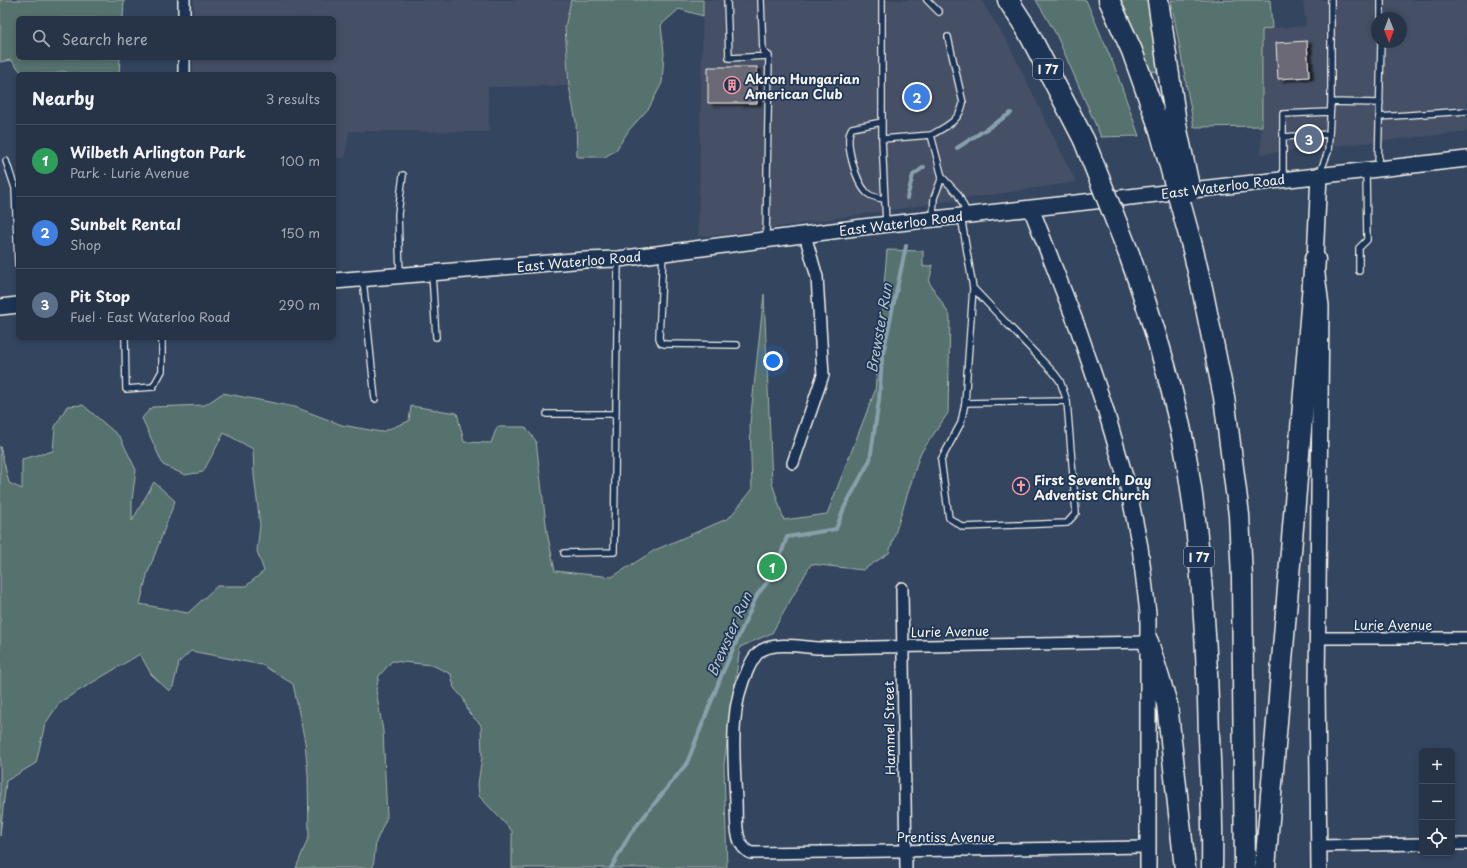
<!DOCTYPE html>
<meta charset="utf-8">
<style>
:root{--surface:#273448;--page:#2f3c4f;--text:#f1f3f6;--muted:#a4aab4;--line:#434f60;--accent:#95b2f1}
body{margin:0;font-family:"Playpen Sans",sans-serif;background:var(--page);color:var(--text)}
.controls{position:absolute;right:12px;bottom:12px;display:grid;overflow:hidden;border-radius:6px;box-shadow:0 2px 6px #0003}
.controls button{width:36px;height:36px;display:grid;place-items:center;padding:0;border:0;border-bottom:1px solid var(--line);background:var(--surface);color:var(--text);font:20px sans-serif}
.compass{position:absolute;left:1371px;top:12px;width:36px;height:36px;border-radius:50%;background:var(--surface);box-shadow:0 2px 6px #0003;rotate:179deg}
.you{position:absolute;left:773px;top:361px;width:14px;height:14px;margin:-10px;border:3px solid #fff;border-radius:50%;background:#1a73e8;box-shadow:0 0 0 6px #1a73e833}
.badge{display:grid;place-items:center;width:26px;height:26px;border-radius:50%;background:var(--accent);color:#fff;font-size:13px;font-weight:700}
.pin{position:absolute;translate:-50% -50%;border:2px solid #fff;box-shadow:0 1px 4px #0006}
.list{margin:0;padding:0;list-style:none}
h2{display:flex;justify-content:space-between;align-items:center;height:52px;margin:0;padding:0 16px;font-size:17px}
h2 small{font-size:13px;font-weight:400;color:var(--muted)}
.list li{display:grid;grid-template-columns:26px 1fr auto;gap:12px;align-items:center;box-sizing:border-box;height:72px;padding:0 16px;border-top:1px solid var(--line)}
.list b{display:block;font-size:15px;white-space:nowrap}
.list p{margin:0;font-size:13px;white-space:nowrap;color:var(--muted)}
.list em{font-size:13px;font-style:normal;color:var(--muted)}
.icon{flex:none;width:22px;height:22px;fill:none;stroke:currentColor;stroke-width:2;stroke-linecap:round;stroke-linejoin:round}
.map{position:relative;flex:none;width:1467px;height:868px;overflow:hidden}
.search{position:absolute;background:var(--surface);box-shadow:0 2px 6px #0003;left:16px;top:16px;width:320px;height:44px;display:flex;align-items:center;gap:10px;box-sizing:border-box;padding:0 14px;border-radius:6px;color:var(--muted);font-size:15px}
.panel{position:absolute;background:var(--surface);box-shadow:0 2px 6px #0003;left:16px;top:72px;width:320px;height:268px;border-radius:6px}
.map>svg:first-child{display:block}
.built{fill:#445066;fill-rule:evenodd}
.green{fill:#57726e;stroke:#a6b2ab}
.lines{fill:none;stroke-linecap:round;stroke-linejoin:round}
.stream{stroke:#87a1ac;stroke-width:4}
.building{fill:#6b6974;stroke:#f4f1e8;filter:url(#shadow)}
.service-casing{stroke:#f4f1e8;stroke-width:8}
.minor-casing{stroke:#f4f1e8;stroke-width:14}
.secondary-casing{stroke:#f4f1e8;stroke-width:18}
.motorway-casing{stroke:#f4f1e8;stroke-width:23}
.service{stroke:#1d3557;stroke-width:5.5}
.minor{stroke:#1d3557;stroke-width:11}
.secondary{stroke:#1d3557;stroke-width:15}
.motorway{stroke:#1d3557;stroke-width:20}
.motorway-bridge-casing{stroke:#f4f1e8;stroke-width:23;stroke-linecap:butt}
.motorway-bridge{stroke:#1d3557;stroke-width:20}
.labels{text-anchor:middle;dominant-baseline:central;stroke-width:3.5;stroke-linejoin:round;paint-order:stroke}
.shield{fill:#1d3557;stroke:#b4b9bc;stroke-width:1}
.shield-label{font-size:12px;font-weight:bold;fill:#f4f1e8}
.poi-label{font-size:13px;font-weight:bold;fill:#f4f1e8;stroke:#1d3557;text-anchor:start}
.street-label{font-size:13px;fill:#f4f1e8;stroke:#1d3557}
.water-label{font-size:14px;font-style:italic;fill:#b5c2c5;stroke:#1d3557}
</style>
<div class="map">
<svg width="1467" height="868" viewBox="0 0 1467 868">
<defs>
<filter id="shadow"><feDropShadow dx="4.5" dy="2.5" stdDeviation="1" flood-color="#0009"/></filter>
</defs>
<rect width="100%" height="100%" fill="#344560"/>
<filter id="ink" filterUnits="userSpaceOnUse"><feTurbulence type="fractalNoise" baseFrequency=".025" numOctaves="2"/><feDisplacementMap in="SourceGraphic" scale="8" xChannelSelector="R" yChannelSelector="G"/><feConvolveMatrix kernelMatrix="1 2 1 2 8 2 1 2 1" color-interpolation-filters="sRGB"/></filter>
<g filter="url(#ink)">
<!-- built -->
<path class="built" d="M194,0H571L565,27L569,86L488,87L489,132L349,131L345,158H334V74H193V58H334V18H193Z
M703,0H981L1008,43L1076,182L726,235L698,236Z
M1303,0H1467V132L1261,154L1262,29L1306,26ZM1377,18H1401V42H1377Z"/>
<!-- green -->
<path class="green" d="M0,0H124L123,18H18V58H120L119,74H71L63,71L54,74H23L11,60L0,62Z
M571,0H703V16L679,9L661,25L664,53L662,83L649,108L629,130L616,150L605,157H577L576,122L569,86L565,27Z
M1036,0H1086L1115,68L1139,136L1101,137L1056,34Z
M1112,0H1151L1164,73L1146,70Z
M1171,0H1270L1272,28L1262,30V126L1194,127Z
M887,250L923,251V267L933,265L929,282L950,316L948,413L920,454L889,553L863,570L811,564L772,633L740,647L724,765L727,868H512V831L479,796L478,784L482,757L481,725L469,713L463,698L454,688L451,674L432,665L392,661L379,676L376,690L383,731L387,817L376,842L373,868H296L309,836L308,775L305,742L293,684L262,665L191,651L179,662L173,687L169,691L151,674L140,654L60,702L45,724L36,763L6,781L0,836V446L9,483L22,489V459L53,451L55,427L67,406L83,405L120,437L136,470L132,500V521L154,482L175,501L147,575L140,604L188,613L217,586H246L264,571L257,551L260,525L254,475L253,449L224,433L203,472L185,475L163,465L142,418L152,407L205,405L223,393L295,407L342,425L381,432L409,421L411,406L457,413L464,442L491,443L497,427H525L536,441L547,532L555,571L612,577L655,550L729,518L752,490L750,423L764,294L772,483L784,520L827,514L875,391Z"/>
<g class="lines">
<!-- stream -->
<path class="stream" d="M957,148L1011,113
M907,198L913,175L924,167
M611,868L630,834L687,763L722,674L757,595L774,574L787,537L836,529L844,508L870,460L879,400L882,358L906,246"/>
</g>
<!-- building -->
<path class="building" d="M1307,41L1309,77L1278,79L1276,43Z
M708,67H757V103H708Z"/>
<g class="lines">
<!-- service casing -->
<g class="service-casing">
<path id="service" d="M727,0L729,58L769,56
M761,0L763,51L769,56L766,240
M882,0V139L886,224
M927,0L939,12
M1381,18V0
M1331,102V0
M1379,117L1467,111
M882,122L852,128C843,140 856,182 867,193C871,197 878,198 884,199
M931,135C945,127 960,121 963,103L948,37
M1316,135L1328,134
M1283,137L1297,136
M882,139L931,135L942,177
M6,161L15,188L18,265
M1378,168L1381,42
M1319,175L1328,152L1331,102L1380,103
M1283,179V114L1329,112
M961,216L973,288L965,403L1067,401L1060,381L1054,373L973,288
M933,218L934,198L942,177L958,194L968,215
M663,253L659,338L661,343L665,344L737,345
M1359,271V248L1367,240L1366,170
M432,274L436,337
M400,276L398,214L403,175
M363,279L375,399
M125,338L126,389L153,387L162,371V338
M965,403L961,423L941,460L949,518L963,527L1067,523L1076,513L1067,401
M547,414H616
M564,553L614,552L618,259"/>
</g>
<!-- minor casing -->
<g class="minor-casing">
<path id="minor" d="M184,0V18
M184,74V58
M793,463L823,375L817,277L805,235
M902,588L906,868
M1319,638H1467
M1452,844H1467
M1319,846L1422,844
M1147,847L751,853C733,846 737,817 736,801C734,757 728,708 749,667C752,661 755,654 762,650C777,642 802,647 819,648L1148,642"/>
</g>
<!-- secondary casing -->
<g class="secondary-casing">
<path id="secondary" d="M1319,175L1315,259L1321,306L1317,686L1319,868
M1031,208L1079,331L1105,408L1128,487L1140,547L1148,613V868
M334,281L585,260L618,259L863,227L1467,159
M0,307L18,305"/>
</g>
<!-- motorway casing -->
<g class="motorway-casing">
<path id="motorway" d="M1008,0L1026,28L1084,140
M1109,0L1132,51L1160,130
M1158,0L1177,130
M1192,246L1202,288L1224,397L1239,515L1242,578L1245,868
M1129,254C1153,321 1175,391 1187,462C1202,553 1207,644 1209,736C1211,780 1213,824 1212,868
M1148,642L1167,704L1185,868
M1265,868L1315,259"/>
</g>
<!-- service -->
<use href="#service" class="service"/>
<!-- minor -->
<use href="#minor" class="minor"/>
<!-- secondary -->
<use href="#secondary" class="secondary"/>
<!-- motorway -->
<use href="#motorway" class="motorway"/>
<!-- motorway-bridge casing -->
<g class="motorway-bridge-casing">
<path id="motorway-bridge" d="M1160,130L1192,246
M1177,130L1190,191
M1084,140L1129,254"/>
</g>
<!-- motorway-bridge -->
<use href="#motorway-bridge" class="motorway-bridge"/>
</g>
</g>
<!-- icons -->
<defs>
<g id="building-ring" transform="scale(0.9)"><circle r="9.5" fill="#1d3557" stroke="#ff9aa2" stroke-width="1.5"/><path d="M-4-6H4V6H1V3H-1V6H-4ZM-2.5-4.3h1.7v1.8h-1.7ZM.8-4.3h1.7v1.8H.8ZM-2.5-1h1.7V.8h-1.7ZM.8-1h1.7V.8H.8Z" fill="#ff9aa2"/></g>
<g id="church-ring" transform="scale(0.9)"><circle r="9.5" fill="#1d3557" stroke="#ff9aa2" stroke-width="1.5"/><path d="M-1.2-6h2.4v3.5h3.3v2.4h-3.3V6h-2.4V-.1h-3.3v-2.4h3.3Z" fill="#ff9aa2"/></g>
</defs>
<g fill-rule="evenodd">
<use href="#building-ring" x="732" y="85"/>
<use href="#church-ring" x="1021" y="486"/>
</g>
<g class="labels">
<!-- shield labels -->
<g class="shield">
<rect x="1033" y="59" width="30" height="20" rx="3"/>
<rect x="1184" y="547" width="30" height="20" rx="3"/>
</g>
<g class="shield-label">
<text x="1048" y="69">I 77</text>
<text x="1199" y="557">I 77</text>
</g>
<!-- poi labels -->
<g class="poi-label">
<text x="745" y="78">Akron Hungarian<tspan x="745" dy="15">American Club</tspan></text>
<text x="1034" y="479">First Seventh Day<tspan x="1034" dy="15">Adventist Church</tspan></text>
</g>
<!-- street labels -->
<g class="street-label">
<text transform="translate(1223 186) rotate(-7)">East Waterloo Road</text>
<text transform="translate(901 223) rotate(-7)">East Waterloo Road</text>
<text transform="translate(579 261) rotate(-5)">East Waterloo Road</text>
<text x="1393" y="624">Lurie Avenue</text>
<text transform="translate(950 631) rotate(-1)">Lurie Avenue</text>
<text transform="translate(889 728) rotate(-91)">Hammel Street</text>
<text x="946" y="836">Prentiss Avenue</text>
</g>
<!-- water labels -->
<g class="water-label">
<text transform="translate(879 328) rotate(-80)">Brewster Run</text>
<text transform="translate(729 634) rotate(-66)">Brewster Run</text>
</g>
</g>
</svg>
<div class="controls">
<button>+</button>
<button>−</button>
<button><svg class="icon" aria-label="locate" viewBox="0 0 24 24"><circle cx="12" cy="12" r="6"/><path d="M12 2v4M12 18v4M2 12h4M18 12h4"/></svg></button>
</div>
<svg class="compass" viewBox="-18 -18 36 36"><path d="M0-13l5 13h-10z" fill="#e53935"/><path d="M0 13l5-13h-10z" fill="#a4aab4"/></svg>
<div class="you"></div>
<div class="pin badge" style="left:772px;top:567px;background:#2e9e5b">1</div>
<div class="pin badge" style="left:917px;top:97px;background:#3f7fe0">2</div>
<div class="pin badge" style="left:1309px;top:139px;background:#5c6f8a">3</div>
<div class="search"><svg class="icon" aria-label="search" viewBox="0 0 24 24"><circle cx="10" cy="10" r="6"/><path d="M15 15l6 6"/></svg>Search here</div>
<section class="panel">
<h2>Nearby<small>3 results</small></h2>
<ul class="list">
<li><span class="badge" style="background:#2e9e5b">1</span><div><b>Wilbeth Arlington Park</b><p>Park · Lurie Avenue</p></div><em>100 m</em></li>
<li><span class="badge" style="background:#3f7fe0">2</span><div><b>Sunbelt Rental</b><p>Shop</p></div><em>150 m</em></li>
<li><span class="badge" style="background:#5c6f8a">3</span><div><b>Pit Stop</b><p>Fuel · East Waterloo Road</p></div><em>290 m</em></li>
</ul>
</section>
</div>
